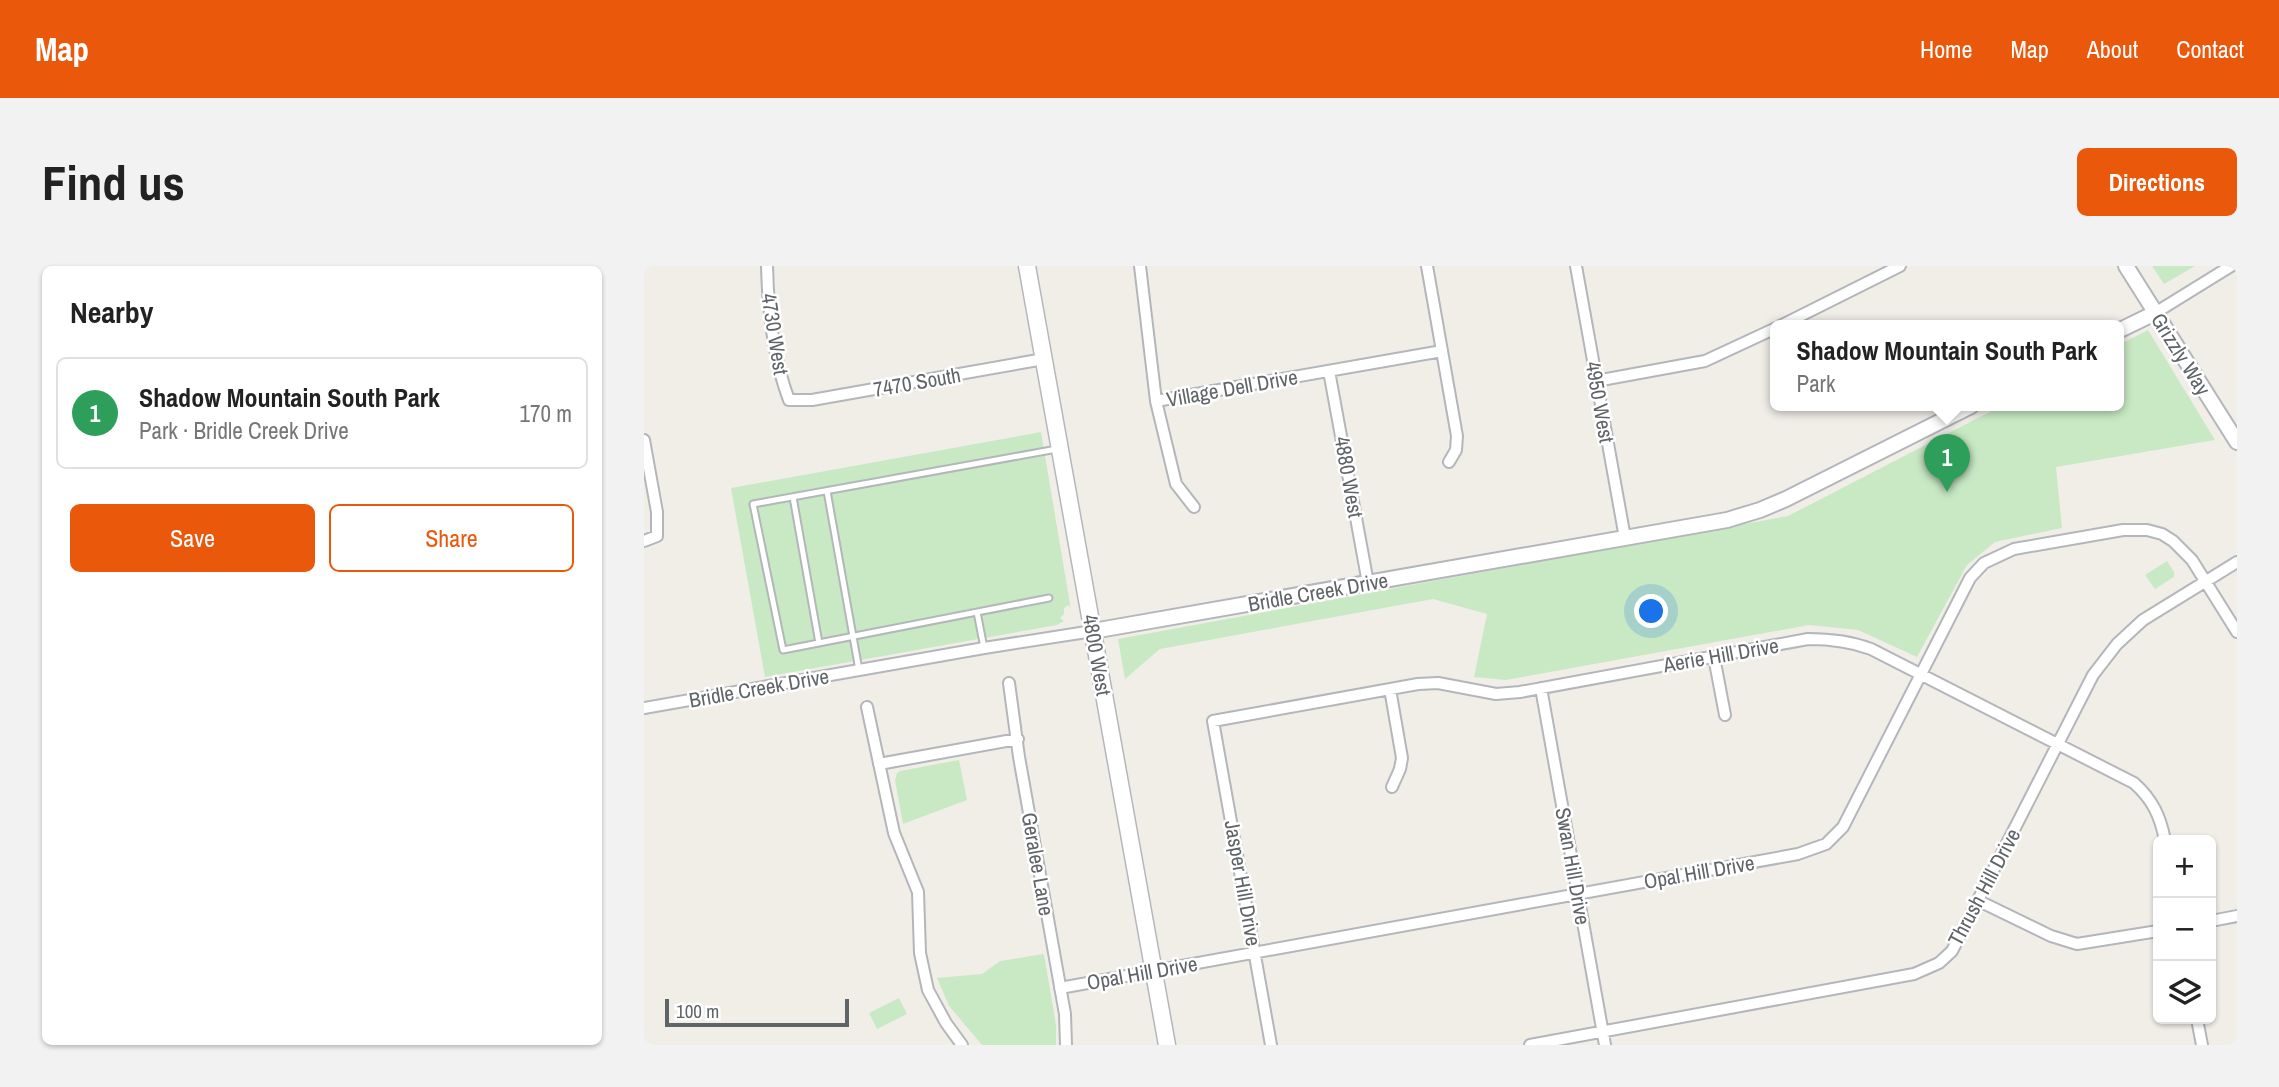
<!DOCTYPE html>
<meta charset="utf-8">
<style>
:root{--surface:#fff;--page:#f2f2f2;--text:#222;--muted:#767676;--line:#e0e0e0;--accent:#ea580c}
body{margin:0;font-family:"Archivo Narrow",sans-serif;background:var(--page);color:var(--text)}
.controls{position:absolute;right:21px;bottom:21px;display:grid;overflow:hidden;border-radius:10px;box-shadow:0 2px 5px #0004}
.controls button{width:63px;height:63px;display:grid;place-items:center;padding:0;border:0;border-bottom:2px solid var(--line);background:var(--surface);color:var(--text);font:35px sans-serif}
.scale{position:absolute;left:21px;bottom:18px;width:184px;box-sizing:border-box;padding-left:7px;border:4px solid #5f6468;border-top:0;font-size:19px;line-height:24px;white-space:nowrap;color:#5f6468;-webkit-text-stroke:5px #fff;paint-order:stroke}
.you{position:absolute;left:1008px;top:346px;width:24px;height:24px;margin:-18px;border:5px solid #fff;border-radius:50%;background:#1a73e8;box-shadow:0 0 0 10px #1a73e833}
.badge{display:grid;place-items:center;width:46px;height:46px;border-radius:50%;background:var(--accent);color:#fff;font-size:23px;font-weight:700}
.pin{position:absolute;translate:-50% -58px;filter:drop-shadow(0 2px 4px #0008)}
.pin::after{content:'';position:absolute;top:37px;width:24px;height:21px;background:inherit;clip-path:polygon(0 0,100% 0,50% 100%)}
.popup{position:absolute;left:1126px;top:54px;width:354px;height:91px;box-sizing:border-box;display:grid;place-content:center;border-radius:10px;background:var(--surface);filter:drop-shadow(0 2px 5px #0005);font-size:23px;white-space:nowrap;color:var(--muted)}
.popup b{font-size:26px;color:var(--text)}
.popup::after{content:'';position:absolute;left:50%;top:100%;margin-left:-14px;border:14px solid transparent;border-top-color:var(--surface)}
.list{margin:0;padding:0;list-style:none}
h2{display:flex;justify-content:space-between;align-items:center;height:91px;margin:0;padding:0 28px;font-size:30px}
h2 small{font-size:23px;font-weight:400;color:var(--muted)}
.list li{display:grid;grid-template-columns:46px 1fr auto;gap:21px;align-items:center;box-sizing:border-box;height:112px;margin:0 14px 14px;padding:0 14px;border:2px solid var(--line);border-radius:10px}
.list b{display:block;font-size:26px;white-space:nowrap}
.list p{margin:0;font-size:23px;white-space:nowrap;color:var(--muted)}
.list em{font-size:23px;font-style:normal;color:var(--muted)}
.actions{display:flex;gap:14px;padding:21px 28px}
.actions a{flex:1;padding:16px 0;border:2px solid var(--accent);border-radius:10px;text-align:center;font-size:24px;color:var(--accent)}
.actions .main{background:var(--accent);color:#fff}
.icon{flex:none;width:38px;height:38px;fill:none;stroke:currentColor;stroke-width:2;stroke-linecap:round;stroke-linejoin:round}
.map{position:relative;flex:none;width:1593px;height:779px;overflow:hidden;border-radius:10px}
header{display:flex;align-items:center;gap:42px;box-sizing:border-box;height:98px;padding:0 35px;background:var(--accent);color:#fff}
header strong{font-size:33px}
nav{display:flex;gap:38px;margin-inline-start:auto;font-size:24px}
.intro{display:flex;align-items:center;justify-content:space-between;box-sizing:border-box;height:168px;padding:0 42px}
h1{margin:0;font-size:49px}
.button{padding:18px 32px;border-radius:10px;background:var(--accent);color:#fff;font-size:24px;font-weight:700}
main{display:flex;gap:42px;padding:0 42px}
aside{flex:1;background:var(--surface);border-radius:10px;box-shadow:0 2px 5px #0004}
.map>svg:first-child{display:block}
.green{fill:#c9e9c4}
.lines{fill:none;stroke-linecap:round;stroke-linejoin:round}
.service-casing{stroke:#b3b6ba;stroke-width:9}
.minor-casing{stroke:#b3b6ba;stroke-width:14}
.tertiary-casing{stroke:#b3b6ba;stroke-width:18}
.secondary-casing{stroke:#b4b8bc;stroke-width:19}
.service{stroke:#fff;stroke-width:5}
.minor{stroke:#fff;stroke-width:10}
.tertiary{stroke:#fff;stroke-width:14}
.secondary{stroke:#fff;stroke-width:16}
.labels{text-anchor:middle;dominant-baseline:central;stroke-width:5;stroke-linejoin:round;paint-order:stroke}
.street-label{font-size:21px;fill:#5f6468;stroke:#fff}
</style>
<header>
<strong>Map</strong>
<nav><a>Home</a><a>Map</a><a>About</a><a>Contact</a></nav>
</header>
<div class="intro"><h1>Find us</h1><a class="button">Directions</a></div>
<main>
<aside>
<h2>Nearby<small></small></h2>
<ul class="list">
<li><span class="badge" style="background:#2e9e5b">1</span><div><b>Shadow Mountain South Park</b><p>Park · Bridle Creek Drive</p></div><em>170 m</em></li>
</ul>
<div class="actions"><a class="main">Save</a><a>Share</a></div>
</aside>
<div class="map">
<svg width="1593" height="779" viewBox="0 0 1593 779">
<rect width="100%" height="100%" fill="#f1eee8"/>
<!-- green -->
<path class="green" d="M1508,0H1551L1520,18Z
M1504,64L1571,174L1412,201L1418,262L1351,276L1323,299L1273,391L1214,364L1165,359L862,414L830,411L843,348L789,333L516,383L481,413L474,373L1144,250L1357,140H1474L1475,79Z
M397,166L427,344L425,339L420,342V348L416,352L420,355L413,359L121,411L87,222Z
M1523,295L1530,306V311L1511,323L1501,309Z
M315,494L323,534L259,558L251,514L253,507L256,505Z
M400,688L412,759V779H338L305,740L293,712L338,708L356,695Z
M255,732L263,748L233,763L225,747Z"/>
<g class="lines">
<!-- service casing -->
<g class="service-casing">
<path id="service" d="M183,225L215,404
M149,231L175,377
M405,332L139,384L109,238L413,183
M333,346L340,382"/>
</g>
<!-- minor casing -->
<g class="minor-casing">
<path id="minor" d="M123,0C124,44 129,92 145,134H168L400,93
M496,0L512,135L532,218L550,241
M783,0L813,170L812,184L805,196
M932,0L981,272
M1511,47L1587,0
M1136,60L1256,0
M685,105L724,317
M952,115L1061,95L1132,62
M512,135L798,85
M0,174L13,246V270L0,275
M1070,391L1081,449
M365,417L375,491L421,748L422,779
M897,422L961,779
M746,423L758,492L756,503L748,521
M223,441L250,567L274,626L276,687L284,724L302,757L318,779
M0,442L340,382L449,365
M235,498L374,473
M1335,635L1407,670L1433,678L1514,665
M1567,655L1593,650
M416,722L1154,588L1182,578L1199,561L1326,312L1340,297L1370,283L1479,264H1503L1518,268L1529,275L1548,294L1593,366
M1553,753L1558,779
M627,779L569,455L774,418L794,417L852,428L876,426L1164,373C1187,373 1206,375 1227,383L1490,517C1509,534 1516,550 1521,574
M886,779L1270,708L1295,697L1308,685L1449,409L1473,378L1499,354L1593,296"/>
</g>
<!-- tertiary casing -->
<g class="tertiary-casing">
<path id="tertiary" d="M1482,0L1593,176
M1474,65L1511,47
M449,365L1083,254L1116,244L1142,233L1327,140"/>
</g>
<!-- secondary casing -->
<g class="secondary-casing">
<path id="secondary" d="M383,0L523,779"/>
</g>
<!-- service -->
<use href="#service" class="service"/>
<!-- minor -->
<use href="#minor" class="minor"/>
<!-- tertiary -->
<use href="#tertiary" class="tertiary"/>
<!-- secondary -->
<use href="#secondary" class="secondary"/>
</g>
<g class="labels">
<!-- street labels -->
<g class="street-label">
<text transform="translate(131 68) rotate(81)">4730 West</text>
<text transform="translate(1537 88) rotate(58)">Grizzly Way</text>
<text transform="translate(273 116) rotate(-10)">7470 South</text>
<text transform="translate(588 122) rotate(-10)">Village Dell Drive</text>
<text transform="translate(956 136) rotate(80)">4950 West</text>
<text transform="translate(705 211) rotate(80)">4880 West</text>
<text transform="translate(674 326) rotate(-10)">Bridle Creek Drive</text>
<text transform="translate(453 389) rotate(80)">4800 West</text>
<text transform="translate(1077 389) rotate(-10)">Aerie Hill Drive</text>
<text transform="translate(115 422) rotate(-10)">Bridle Creek Drive</text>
<text transform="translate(394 598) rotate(80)">Geralee Lane</text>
<text transform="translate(929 600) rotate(80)">Swan Hill Drive</text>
<text transform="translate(1055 606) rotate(-10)">Opal Hill Drive</text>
<text transform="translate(599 617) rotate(80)">Jasper Hill Drive</text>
<text transform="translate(1340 621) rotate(-62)">Thrush Hill Drive</text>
<text transform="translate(498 707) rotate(-10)">Opal Hill Drive</text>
</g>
</g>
</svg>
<div class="controls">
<button>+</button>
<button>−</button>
<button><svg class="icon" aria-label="layers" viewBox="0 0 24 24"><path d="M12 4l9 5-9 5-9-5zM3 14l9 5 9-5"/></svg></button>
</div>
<div class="scale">100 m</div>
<div class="you"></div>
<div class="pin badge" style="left:1303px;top:226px;background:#2e9e5b">1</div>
<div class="popup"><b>Shadow Mountain South Park</b>Park</div>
</div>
</main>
